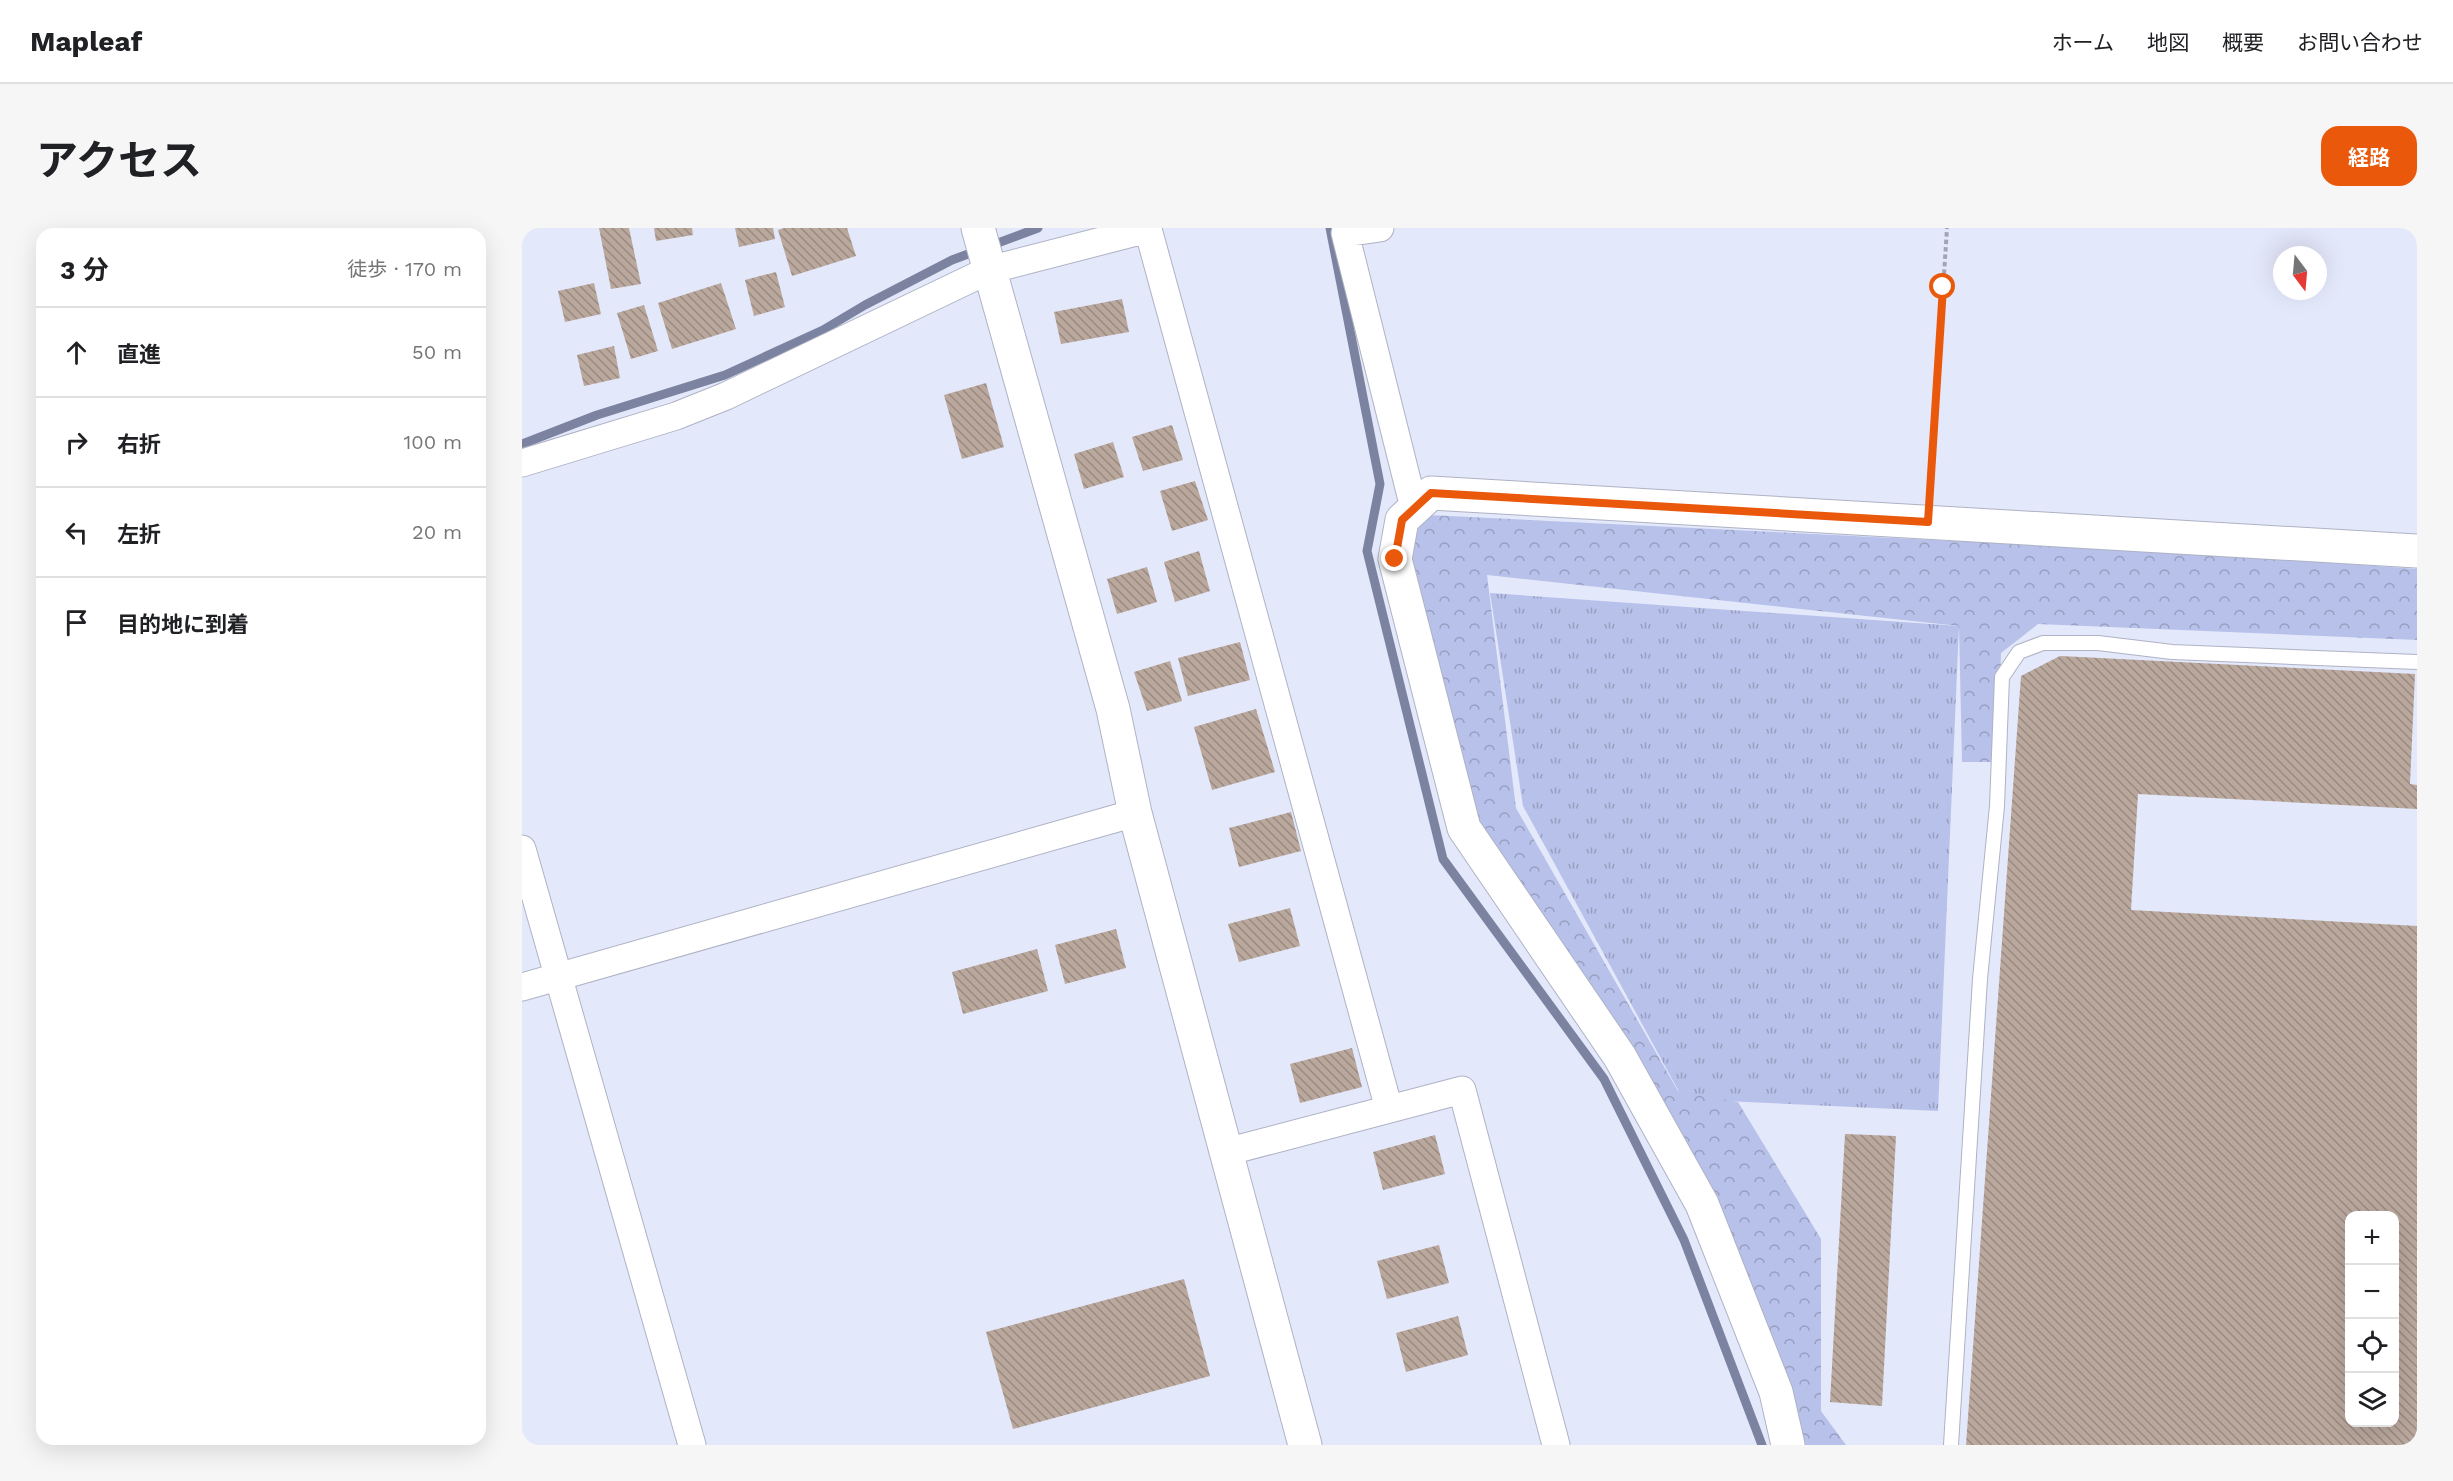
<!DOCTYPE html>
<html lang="ja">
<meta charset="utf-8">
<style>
:root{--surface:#fff;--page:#f6f6f6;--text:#202124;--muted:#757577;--line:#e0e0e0;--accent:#ea580c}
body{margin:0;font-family:"Work Sans","Noto Sans JP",sans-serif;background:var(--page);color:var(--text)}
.controls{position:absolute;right:18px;bottom:18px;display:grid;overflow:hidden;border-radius:12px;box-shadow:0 6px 24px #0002}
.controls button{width:54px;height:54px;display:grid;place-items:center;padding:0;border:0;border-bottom:2px solid var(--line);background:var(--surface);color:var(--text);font:30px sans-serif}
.compass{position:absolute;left:1751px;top:18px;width:54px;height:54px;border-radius:50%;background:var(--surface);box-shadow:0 6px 24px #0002;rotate:164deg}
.stop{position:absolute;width:18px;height:18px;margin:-14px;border:4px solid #ea580c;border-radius:50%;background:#fff}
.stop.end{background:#ea580c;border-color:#fff;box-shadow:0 2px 6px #0008}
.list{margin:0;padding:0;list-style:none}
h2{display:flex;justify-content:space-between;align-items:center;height:78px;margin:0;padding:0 24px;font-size:26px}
h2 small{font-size:20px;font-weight:400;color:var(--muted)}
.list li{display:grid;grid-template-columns:39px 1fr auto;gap:18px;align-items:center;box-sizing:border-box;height:90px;padding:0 24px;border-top:2px solid var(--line)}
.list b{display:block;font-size:22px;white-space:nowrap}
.list em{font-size:20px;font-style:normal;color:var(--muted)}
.icon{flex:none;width:33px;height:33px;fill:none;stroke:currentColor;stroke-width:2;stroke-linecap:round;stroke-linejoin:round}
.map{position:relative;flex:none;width:1895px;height:1217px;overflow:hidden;border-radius:18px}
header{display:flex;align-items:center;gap:36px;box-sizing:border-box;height:84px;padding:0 30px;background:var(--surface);border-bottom:2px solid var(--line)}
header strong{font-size:28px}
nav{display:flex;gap:33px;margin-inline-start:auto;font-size:21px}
.intro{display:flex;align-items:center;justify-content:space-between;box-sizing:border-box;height:144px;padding:0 36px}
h1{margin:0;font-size:42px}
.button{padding:15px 27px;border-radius:18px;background:var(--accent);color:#fff;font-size:21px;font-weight:700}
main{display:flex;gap:36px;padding:0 36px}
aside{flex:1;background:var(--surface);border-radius:18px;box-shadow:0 6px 24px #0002}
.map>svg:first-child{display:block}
.grass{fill:url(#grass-tufts)}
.forest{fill:url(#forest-crowns)}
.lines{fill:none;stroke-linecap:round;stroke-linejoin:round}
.stream{stroke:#7c83a0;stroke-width:9}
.building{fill:url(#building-back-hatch);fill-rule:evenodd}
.lane-casing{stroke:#aeb2c4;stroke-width:16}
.street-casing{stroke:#aeb2c4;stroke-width:29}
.secondary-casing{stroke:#aeb2c4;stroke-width:35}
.path{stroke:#a1a5b3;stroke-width:4;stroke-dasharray:4.5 3;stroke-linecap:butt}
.lane{stroke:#fff;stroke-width:14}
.street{stroke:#fff;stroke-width:27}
.secondary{stroke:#fff;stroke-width:33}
.route{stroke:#ea580c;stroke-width:8}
</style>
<header>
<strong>Mapleaf</strong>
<nav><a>ホーム</a><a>地図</a><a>概要</a><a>お問い合わせ</a></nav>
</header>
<div class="intro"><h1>アクセス</h1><a class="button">経路</a></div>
<main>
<aside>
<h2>3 分<small>徒歩 · 170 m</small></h2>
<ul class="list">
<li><svg class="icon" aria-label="ahead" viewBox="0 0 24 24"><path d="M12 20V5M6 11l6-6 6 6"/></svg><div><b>直進</b></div><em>50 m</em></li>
<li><svg class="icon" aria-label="right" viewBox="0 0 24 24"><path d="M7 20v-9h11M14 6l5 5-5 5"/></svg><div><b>右折</b></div><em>100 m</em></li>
<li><svg class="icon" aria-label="left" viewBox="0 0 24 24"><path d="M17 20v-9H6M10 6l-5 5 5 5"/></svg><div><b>左折</b></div><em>20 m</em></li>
<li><svg class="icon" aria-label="arrive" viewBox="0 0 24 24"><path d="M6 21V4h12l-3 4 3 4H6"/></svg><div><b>目的地に到着</b></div></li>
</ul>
</aside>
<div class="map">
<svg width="1895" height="1217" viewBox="0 0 1895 1217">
<defs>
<pattern id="grass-tufts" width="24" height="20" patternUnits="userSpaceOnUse" patternTransform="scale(1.5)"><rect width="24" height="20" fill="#b8c1ea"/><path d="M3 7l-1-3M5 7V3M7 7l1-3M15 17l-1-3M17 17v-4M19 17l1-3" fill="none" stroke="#979ebf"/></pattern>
<pattern id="forest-crowns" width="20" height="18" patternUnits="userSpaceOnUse" patternTransform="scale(1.5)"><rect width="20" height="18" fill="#b8c1ea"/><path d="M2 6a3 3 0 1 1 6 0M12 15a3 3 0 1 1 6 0" fill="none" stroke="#979ebf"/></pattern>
<pattern id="building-back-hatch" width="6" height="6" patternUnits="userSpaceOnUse" patternTransform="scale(1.5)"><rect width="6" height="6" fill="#baa89d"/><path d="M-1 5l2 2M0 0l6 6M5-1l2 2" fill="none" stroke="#988a82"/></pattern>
</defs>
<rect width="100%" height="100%" fill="#e4e8fb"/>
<!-- grass -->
<path class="grass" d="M968,365L1437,398L1416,883L1161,871L1001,578Z"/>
<!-- forest -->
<path class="forest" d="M886,286L1696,326L1895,341V412L1516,396L1479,425L1476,534H1440L1437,398L965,347L994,580L1156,863L1216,874L1299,1011V1183L1324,1217H1266L1180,976L939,590L878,352Z"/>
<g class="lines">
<!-- stream -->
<path class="stream" d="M808,0L858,256L845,323L921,631L1082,851L1162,1012L1240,1217
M0,216L75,187L203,147L301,102L343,77L430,32L516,0"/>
</g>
<!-- building -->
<path class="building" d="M77,0H107L119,56L89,61Z
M132,0H170L171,7L134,13Z
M213,0H251L253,11L217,19Z
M262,0H325L334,28L270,48L256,2Z
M254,44L263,79L232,88L223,52Z
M72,55L79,86L43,94L36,63Z
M199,55L214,101L150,121L136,75Z
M600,71L607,104L539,116L532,84Z
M122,77L136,123L109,131L95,85Z
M92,118L98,150L62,158L55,127Z
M464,155L482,219L440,231L422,167Z
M650,197L661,232L621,243L610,209Z
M591,214L602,249L562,261L552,226Z
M673,253L686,292L650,303L638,263Z
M677,323L688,363L653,374L642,334Z
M625,339L635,374L595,386L585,351Z
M718,414L728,452L666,468L656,430Z
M1538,428L1893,446L1888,556L1895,557V581L1616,566L1609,682L1895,698V1217H1444L1499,448ZM1828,988H1872V1194H1828Z
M648,433L660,473L625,483L612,444Z
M734,481L753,544L690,562L672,499Z
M769,584L779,623L717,639L707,600Z
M768,680L778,718L717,734L706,696Z
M594,701L604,740L543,756L533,717Z
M515,721L526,763L441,786L430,744Z
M830,820L840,859L778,875L768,836Z
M1323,906L1374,908L1360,1178L1308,1174Z
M913,907L923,946L861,962L851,924Z
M917,1017L927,1055L865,1071L855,1033Z
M662,1051L688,1148L491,1201L464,1104Z
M936,1088L946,1127L884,1144L874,1105Z"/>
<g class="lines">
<!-- lane casing -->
<g class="lane-casing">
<path id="lane" d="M1429,1217L1458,751L1475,578L1480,449L1497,424L1521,415H1576L1650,424L1895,434"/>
</g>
<!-- street casing -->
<g class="street-casing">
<path id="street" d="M858,0L823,5L892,280
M0,235L154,188L204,168L467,42L626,1L867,881
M0,621L170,1217
M0,759L613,585
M704,924L940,862L1034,1217"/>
</g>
<!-- secondary casing -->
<g class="secondary-casing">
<path id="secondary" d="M456,0L591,481L613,585L783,1217
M1266,1217L1254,1164L1180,976L1098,829L942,600L873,331L880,292L909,265L1895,323"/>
</g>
<!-- path -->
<path class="path" d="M1408,263L1425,0"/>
<!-- lane -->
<use href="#lane" class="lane"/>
<!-- street -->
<use href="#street" class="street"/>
<!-- secondary -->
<use href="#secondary" class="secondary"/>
</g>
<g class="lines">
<!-- route -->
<path class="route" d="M873,331L880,292L909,265L1406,294L1421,59"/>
</g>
</svg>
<div class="controls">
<button>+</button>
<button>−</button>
<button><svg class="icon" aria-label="locate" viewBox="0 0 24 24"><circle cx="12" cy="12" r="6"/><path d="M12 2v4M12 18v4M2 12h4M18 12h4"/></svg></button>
<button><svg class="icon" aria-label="layers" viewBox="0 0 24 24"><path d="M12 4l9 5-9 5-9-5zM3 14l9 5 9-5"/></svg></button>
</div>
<svg class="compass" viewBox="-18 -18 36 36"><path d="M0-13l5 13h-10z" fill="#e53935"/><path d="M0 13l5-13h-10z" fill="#757577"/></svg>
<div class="stop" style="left:1421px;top:59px"></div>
<div class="stop end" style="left:873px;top:331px"></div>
</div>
</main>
